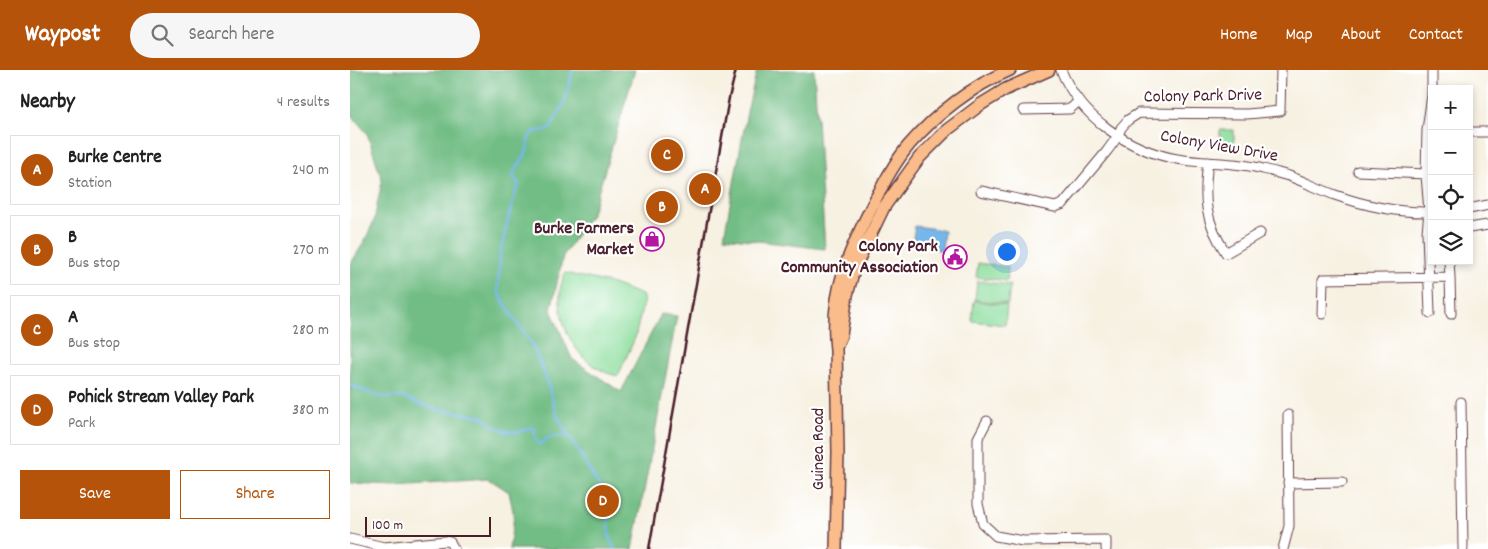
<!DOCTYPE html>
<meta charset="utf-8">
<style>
:root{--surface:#fff;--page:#f6f6f6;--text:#222;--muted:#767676;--line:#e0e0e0;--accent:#b45309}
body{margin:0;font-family:Dekko,sans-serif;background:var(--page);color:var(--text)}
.controls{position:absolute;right:15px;top:15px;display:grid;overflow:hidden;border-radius:0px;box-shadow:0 2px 8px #0003}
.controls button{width:45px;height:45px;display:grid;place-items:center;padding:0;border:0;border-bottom:1px solid var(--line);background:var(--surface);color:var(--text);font:25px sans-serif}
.scale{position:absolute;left:15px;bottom:12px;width:126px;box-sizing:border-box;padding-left:5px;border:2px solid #4a1f2b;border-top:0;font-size:14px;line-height:18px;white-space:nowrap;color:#4a1f2b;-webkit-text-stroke:4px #fff;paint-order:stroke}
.you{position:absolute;left:656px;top:181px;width:18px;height:18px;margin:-12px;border:4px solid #fff;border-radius:50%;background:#1a73e8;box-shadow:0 0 0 8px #1a73e833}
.badge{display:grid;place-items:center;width:32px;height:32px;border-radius:50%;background:var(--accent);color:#fff;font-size:16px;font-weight:700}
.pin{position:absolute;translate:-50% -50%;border:2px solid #fff;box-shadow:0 1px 5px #0006}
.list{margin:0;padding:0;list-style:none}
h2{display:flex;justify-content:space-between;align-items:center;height:65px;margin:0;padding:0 20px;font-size:21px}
h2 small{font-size:16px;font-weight:400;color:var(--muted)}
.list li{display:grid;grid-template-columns:32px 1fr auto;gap:15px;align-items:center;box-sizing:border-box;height:70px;margin:0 10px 10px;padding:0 10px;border:1px solid var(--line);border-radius:0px}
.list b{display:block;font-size:19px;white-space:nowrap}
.list p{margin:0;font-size:16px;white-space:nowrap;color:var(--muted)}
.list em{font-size:16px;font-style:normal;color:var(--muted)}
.actions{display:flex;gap:10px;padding:15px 20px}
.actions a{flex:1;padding:11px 0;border:1px solid var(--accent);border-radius:0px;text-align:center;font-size:18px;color:var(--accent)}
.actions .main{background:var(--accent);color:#fff}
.icon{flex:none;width:28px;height:28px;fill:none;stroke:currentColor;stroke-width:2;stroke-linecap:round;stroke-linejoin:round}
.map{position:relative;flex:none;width:1138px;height:479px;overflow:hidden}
header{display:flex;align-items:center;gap:30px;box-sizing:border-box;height:70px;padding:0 25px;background:var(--accent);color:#fff}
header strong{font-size:24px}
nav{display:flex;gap:28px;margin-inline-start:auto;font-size:18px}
.search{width:350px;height:45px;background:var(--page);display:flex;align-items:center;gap:12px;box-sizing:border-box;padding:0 18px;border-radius:28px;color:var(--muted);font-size:19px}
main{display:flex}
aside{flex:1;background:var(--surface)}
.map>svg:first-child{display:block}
.green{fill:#8dde9e;stroke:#6c7e64}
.forest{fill:#72bd85;stroke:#5e6e58}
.water{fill:#75b7ea;stroke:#606b8a}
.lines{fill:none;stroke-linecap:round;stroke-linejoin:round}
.stream{stroke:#75b7ea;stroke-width:2.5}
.minor-casing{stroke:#643e46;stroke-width:11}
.major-casing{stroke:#643e46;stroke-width:14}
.minor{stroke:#fff;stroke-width:9}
.major{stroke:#f9bc8a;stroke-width:11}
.rail{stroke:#4a1f2b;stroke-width:2.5}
.labels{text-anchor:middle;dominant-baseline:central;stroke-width:4.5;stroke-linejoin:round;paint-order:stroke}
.street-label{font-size:18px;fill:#4a1f2b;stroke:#fff}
.poi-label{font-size:18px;font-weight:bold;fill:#4a1f2b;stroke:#fff;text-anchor:end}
</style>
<header>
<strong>Waypost</strong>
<div class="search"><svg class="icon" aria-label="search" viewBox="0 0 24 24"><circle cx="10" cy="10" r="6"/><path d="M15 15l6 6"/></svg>Search here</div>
<nav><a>Home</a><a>Map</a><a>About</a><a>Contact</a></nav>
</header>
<main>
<aside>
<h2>Nearby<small>4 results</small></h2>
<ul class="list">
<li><span class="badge">A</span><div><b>Burke Centre</b><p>Station</p></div><em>240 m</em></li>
<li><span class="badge">B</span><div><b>B</b><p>Bus stop</p></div><em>270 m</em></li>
<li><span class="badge">C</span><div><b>A</b><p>Bus stop</p></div><em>280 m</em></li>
<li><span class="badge">D</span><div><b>Pohick Stream Valley Park</b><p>Park</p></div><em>380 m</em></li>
</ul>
<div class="actions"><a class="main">Save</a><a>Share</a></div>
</aside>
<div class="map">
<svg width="1138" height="479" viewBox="0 0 1138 479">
<rect width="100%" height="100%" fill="#fff"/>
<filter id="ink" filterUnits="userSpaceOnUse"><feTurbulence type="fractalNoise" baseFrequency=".02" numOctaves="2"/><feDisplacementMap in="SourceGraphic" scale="10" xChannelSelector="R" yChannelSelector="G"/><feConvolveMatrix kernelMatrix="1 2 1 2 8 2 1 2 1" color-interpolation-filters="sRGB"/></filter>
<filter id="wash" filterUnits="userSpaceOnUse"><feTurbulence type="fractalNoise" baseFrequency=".0096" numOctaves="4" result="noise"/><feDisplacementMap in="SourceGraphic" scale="20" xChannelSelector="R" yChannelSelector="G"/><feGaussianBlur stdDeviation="1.12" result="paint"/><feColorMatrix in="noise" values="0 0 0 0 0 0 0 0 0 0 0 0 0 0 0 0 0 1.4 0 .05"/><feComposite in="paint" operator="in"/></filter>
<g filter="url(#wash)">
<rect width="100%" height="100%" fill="#f7f1e2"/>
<!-- green -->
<path class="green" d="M870,60H884V74L870,73Z
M628,193L658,197L657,211L626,207Z
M215,203L260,213L292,225L294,230L285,268L268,306C264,305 258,304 253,301C224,288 208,253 210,223C210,216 213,209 215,203Z
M627,211L660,215L658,234L625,230Z
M624,231L657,235L655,255L622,251Z"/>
<!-- forest -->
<path class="forest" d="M0,0H285L242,143L213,186L201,240L222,289L271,322L311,244L327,246L283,479H159L164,446L159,422L139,409L45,415L0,413V195L14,172L24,151L32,110L17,63L0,44Z
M407,0H464L475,179L374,167L397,42Z"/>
<!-- water -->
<path class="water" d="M565,156L594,160L592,180H587V178L562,175Z"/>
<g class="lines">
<!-- stream -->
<path class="stream" d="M222,0V4L214,33L200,59C195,61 188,60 184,62C177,67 178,73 177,80C175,90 165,96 163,106L169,114L160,141L150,184L148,222L165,250L182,274L196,308L207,346L257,429L259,464L264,479
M0,315L31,327H52L84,339L131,346L143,355L155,361L169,362L181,357L185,359V367L189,374L194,372L197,368L218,365"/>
</g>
</g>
<g filter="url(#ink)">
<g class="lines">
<!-- minor casing -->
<g class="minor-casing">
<path id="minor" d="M711,0C730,47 778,80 827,89C855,94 885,91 913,99C922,101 931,104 939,106C955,112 969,119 985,125C1016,136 1049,143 1082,142
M673,40L720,39L729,31
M1119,62H1138
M858,92C853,130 855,151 876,183L910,163
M1008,101L1076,104
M631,121L705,137L713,134L757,81L768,66L771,58L778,50L789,43L897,44L930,41L931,0
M1119,139L1138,135
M1119,158L1138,155
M1100,207L1101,244
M1080,243L1077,162L1079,142L1076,104L1077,60L1082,25V0
M972,244L973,209L1100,207L1099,191
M1111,332L1113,479
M637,351L628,368V434L633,454L646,466L673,471L756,470V479
M938,413L992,412
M0,469L34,477L96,471L100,472L104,479
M933,479L939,456L938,345"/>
</g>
<!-- major casing -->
<g class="major-casing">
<path id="major" d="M487,275L491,265L497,225L504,199L534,137L569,88L597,60L630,35L656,19L699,0
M486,479L488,382L486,279C479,223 500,179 525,130C535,111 545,92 559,75C586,44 622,16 660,0"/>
</g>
<!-- minor -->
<use href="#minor" class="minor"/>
<!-- major -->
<use href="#major" class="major"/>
<!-- rail -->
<path class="rail" d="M299,479L379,28L386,0"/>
</g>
</g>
<!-- icons -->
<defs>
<g id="shop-ring" transform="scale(1.25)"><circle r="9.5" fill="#fff" stroke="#b5179e" stroke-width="1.5"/><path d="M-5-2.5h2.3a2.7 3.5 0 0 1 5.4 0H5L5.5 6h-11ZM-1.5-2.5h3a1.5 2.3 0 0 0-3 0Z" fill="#b5179e"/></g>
<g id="civic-ring" transform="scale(1.25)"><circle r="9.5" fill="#fff" stroke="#b5179e" stroke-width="1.5"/><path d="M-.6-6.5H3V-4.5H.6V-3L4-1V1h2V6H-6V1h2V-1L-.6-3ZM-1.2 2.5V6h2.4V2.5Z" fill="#b5179e"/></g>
</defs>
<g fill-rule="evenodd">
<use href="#shop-ring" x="302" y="169"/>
<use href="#civic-ring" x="605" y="187"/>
</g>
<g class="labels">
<!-- street labels -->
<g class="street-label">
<text transform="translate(853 27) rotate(-1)">Colony Park Drive</text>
<text transform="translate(869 77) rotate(10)">Colony View Drive</text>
<text transform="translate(469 379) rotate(-90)">Guinea Road</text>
</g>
<!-- poi labels -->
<g class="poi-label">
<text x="284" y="159">Burke Farmers<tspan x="284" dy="21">Market</tspan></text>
<text x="588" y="177">Colony Park<tspan x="588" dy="21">Community Association</tspan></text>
</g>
</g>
</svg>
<div class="controls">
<button>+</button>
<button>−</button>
<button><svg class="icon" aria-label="locate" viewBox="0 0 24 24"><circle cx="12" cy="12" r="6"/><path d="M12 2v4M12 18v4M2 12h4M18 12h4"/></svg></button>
<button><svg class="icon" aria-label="layers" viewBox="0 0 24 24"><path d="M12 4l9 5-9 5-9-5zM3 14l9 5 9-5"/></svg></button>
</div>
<div class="scale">100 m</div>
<div class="you"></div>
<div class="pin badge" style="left:355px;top:119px">A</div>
<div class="pin badge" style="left:312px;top:137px">B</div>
<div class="pin badge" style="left:317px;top:85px">C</div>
<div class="pin badge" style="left:253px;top:431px">D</div>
</div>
</main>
